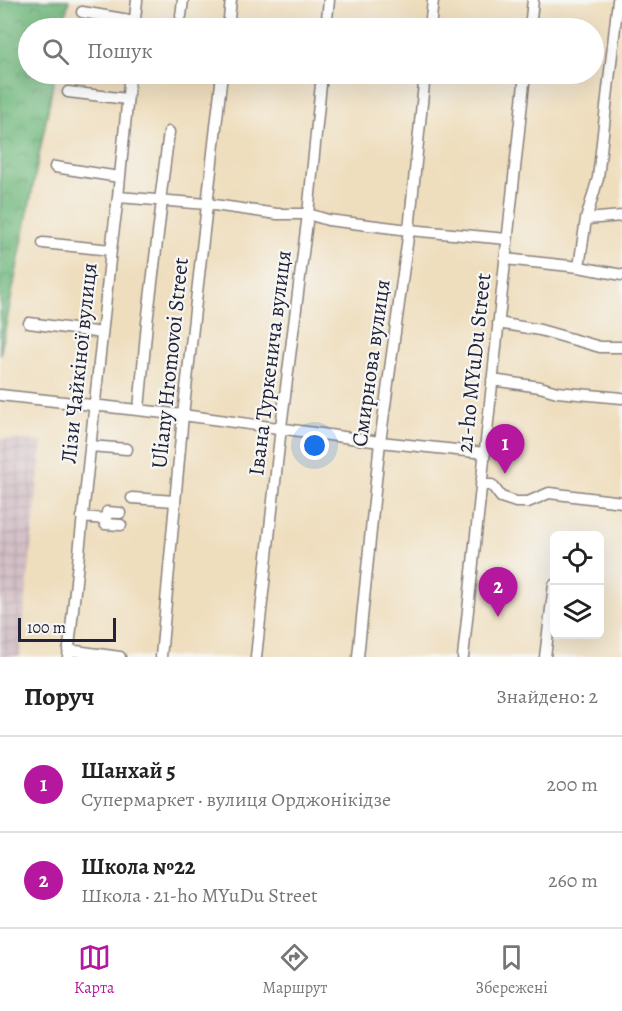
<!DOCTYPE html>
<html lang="uk">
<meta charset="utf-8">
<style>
:root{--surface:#fff;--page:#f6f6f6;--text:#222;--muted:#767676;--line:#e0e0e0;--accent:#b5179e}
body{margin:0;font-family:Alegreya,serif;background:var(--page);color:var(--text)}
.controls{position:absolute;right:18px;bottom:18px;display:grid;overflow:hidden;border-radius:9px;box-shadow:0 6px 24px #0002}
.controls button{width:54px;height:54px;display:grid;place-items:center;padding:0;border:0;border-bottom:2px solid var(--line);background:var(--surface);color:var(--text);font:30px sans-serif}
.scale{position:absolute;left:18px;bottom:15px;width:98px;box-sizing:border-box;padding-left:6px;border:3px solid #22223b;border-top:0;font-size:16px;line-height:21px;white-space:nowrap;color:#22223b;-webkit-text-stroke:4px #f6f6f2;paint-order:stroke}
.you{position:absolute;left:315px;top:446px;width:21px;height:21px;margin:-15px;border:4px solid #fff;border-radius:50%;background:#1a73e8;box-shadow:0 0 0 9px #1a73e833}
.badge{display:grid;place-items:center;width:39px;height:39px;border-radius:50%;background:var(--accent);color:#fff;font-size:20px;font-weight:700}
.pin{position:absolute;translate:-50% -50px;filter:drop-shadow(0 2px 3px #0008)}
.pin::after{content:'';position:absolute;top:32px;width:21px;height:18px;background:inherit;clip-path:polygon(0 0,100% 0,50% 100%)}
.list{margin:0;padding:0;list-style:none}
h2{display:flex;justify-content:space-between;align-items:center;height:78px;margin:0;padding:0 24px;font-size:26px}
h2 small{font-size:20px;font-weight:400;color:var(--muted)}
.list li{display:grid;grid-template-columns:39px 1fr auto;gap:18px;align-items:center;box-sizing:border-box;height:96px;padding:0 24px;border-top:2px solid var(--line)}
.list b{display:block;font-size:22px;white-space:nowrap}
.list p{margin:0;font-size:20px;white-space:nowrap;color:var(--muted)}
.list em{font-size:20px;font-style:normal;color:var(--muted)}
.icon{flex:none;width:33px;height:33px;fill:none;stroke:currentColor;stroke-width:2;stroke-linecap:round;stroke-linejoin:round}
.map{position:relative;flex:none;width:622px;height:657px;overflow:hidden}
.search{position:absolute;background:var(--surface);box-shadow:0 6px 24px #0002;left:18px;right:18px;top:18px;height:66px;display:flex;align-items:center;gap:15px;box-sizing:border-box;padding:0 21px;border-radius:33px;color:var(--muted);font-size:22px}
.sheet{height:270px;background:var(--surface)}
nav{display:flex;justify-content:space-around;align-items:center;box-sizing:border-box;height:84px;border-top:2px solid var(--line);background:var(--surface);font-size:16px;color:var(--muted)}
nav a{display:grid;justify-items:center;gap:3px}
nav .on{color:var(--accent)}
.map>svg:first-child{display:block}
.industrial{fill:url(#industrial-grid)}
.forest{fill:url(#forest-crowns);stroke:#496d5c;stroke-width:1.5}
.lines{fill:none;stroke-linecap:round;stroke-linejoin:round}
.minor-casing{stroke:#88807c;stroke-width:13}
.minor{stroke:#fff;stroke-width:10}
.labels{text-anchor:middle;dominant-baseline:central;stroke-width:4.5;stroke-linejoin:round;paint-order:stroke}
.street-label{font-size:22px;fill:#22223b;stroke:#f6f6f2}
</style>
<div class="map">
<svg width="622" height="657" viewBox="0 0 622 657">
<defs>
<pattern id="industrial-grid" width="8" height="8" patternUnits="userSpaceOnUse" patternTransform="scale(1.5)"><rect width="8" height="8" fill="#d2bec5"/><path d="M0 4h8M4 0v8" fill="none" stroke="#b4a3aa"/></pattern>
<pattern id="forest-crowns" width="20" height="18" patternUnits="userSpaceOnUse" patternTransform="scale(1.5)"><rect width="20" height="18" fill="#70b87d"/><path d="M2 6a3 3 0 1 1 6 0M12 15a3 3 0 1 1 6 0" fill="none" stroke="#5c9568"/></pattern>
</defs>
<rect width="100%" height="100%" fill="#f6f6f2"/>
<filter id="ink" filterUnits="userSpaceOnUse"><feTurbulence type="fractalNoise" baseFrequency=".0167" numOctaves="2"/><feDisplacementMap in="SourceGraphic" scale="12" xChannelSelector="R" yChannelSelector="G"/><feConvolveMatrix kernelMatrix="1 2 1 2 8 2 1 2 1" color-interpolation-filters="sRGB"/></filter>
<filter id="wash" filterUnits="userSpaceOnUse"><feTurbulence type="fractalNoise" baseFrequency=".008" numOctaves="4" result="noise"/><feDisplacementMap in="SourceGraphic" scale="24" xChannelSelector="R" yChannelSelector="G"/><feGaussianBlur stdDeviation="1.35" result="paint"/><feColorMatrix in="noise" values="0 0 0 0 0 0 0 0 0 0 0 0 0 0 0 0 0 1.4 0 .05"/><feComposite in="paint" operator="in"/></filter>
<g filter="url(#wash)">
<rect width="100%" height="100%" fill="#efdebe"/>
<!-- industrial -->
<path class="industrial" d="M0,439H8L42,442L20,657H0Z"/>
<!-- forest -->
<path class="forest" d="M0,0H69L63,28H28V74H55L0,355Z"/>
</g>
<g filter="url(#ink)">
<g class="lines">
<!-- minor casing -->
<g class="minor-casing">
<path id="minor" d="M82,12L135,21
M181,16L183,0
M134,28L137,0
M228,28L231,0
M326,28L329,0
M430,28L433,0
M530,28L533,0
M68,92L127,99
M55,167L119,177
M118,197L207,204L277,214H308L328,220L409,230L507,239
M160,201L169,132
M586,219L622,216
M43,243L111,250
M505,259L579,267L622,275
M579,267L586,219L598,178L618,0
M29,323L102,333
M498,323L540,330L600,347H622
M492,380L540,387L557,392L622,398
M0,395L183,415L380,442L485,453
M139,409L147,323L162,201
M90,446L127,449
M481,485H492L501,497L516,502H528L549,493L622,502
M132,498L175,501
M120,513L107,512L105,524L121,525
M82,517L106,519
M68,650L120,657
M68,657L111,250L118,197L130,74
M161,657L183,415L222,74
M256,657L281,427L308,214L322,74
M358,657L380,442L409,230L425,74
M463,657L525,74
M545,657L554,585"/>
</g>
<!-- minor -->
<use href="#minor" class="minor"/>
</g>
</g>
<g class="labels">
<!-- street labels -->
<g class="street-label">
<text transform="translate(79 363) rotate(-84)">Лізи Чайкіної вулиця</text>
<text transform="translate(170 363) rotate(-84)">Uliany Hromovoi Street</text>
<text transform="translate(270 363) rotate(-83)">Івана Туркенича вулиця</text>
<text transform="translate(371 363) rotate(-82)">Смирнова вулиця</text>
<text transform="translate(474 363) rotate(-84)">21-ho MYuDu Street</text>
</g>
</g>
</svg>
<div class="controls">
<button><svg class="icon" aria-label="locate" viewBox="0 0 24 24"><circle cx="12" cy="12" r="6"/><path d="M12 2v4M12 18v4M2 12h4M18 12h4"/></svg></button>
<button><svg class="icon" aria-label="layers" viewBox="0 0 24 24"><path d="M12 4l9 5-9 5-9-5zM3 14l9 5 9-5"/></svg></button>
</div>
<div class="scale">100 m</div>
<div class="you"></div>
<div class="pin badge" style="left:505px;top:474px">1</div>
<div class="pin badge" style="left:498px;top:617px">2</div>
<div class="search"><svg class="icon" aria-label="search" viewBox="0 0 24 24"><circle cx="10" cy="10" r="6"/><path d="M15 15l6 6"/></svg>Пошук</div>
</div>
<section class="sheet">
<h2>Поруч<small>Знайдено: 2</small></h2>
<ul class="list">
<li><span class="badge">1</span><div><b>Шанхай 5</b><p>Супермаркет · вулиця Орджонікідзе</p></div><em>200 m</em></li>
<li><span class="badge">2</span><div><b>Школа №22</b><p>Школа · 21-ho MYuDu Street</p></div><em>260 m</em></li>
</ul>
</section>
<nav>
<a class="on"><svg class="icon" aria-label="map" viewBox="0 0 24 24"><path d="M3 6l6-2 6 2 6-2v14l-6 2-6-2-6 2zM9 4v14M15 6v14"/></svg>Карта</a>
<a><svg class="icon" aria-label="directions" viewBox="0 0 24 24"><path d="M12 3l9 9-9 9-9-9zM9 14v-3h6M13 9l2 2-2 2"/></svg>Маршрут</a>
<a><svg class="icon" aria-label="saved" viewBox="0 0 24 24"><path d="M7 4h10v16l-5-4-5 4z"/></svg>Збережені</a>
</nav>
